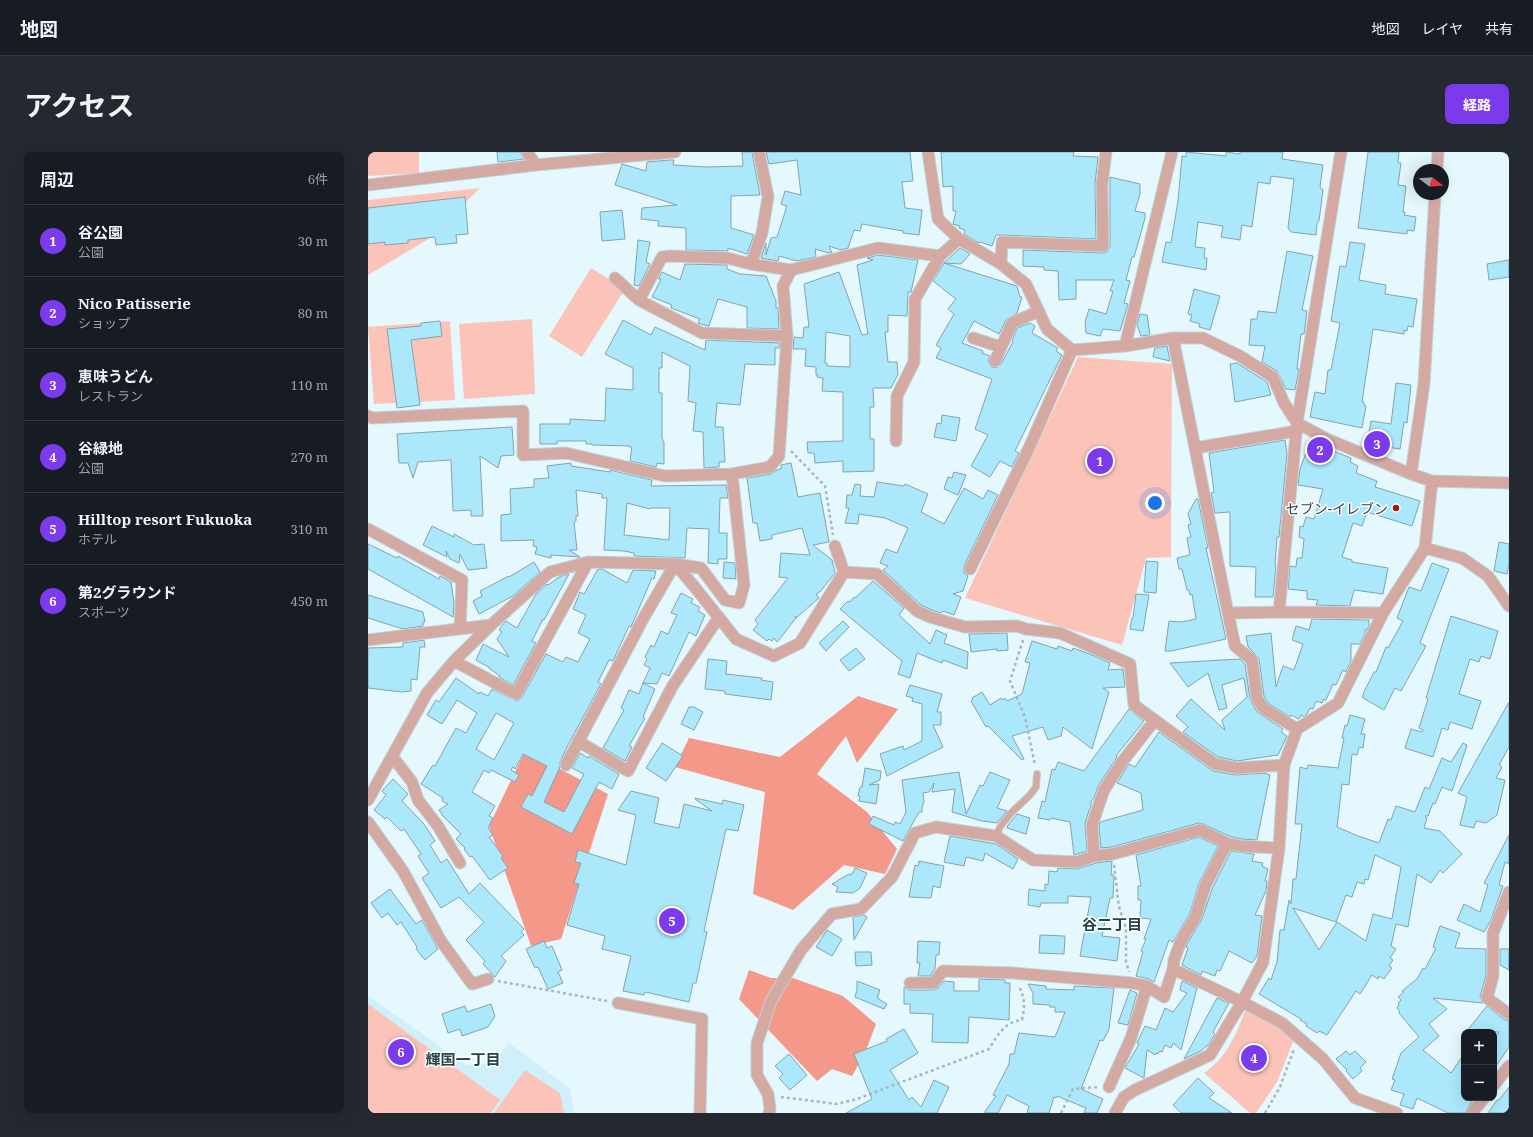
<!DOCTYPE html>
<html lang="ja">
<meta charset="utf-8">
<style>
:root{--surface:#171b24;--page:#242831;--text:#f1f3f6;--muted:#9ea1a6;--line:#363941;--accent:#7c3aed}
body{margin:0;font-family:"Noto Serif","Noto Sans JP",serif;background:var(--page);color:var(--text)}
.controls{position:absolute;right:12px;bottom:12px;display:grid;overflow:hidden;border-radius:8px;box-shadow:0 4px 16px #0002}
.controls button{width:36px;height:36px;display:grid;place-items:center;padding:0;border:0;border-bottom:1px solid var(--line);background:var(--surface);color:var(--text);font:20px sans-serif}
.compass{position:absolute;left:1045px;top:12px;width:36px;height:36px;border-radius:50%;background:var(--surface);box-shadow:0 4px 16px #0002;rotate:107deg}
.you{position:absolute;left:787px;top:351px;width:14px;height:14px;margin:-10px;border:3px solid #fff;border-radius:50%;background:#1a73e8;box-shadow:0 0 0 6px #1a73e833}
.badge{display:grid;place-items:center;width:26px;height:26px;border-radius:50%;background:var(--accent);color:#fff;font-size:13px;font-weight:700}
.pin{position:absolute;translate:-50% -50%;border:2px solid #fff;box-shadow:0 1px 4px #0006}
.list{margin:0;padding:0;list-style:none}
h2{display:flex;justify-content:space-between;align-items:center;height:52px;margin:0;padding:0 16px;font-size:17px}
h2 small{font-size:13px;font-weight:400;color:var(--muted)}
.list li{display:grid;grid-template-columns:26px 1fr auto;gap:12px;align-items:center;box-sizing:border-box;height:72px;padding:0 16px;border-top:1px solid var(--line)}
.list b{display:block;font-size:15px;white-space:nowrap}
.list p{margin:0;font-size:13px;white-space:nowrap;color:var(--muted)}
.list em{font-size:13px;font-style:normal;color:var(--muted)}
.map{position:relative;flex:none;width:1141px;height:961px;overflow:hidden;border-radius:8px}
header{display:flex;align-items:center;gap:24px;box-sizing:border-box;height:56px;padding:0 20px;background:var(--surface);border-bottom:1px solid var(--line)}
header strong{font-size:19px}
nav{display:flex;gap:22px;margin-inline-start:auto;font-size:14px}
.intro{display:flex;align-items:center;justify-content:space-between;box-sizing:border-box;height:96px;padding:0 24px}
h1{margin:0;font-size:28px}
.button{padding:10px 18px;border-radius:8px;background:var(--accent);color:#fff;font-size:14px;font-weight:700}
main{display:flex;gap:24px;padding:0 24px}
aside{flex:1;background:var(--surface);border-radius:8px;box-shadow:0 4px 16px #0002}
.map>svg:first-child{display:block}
.built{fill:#cff0fb}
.green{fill:#fcc3b9}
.forest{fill:#f4988a}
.building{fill:#abe8fc;stroke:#84a3ad;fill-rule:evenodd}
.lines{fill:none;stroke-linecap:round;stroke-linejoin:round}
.service-casing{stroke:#c0d3d9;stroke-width:8}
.minor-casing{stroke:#c0d3d9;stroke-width:13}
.path{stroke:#a6b8bd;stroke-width:2.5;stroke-dasharray:3 3;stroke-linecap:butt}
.service{stroke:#d3a9a2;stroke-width:6}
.minor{stroke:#d3a9a2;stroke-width:11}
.poi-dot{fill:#a9170c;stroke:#fff;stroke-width:1.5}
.labels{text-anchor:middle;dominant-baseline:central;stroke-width:3;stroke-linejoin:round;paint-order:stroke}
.poi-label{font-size:14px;fill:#323f44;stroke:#fff;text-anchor:end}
.neighbourhood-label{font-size:15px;font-weight:bold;fill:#25414a;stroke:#fff}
</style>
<header>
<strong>地図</strong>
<nav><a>地図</a><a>レイヤ</a><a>共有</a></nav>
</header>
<div class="intro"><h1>アクセス</h1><a class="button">経路</a></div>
<main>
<aside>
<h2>周辺<small>6件</small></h2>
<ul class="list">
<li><span class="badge">1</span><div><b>谷公園</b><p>公園</p></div><em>30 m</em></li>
<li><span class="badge">2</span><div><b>Nico Patisserie</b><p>ショップ</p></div><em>80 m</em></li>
<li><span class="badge">3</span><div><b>恵味うどん</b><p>レストラン</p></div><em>110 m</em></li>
<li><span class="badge">4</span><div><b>谷緑地</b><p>公園</p></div><em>270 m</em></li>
<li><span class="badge">5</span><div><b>Hilltop resort Fukuoka</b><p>ホテル</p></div><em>310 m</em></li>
<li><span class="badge">6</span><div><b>第2グラウンド</b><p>スポーツ</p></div><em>450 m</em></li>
</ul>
</aside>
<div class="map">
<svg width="1141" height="961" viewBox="0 0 1141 961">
<rect width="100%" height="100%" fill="#e4f8fe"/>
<!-- built -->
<path class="built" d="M0,844L99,913L124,911L141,891L202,937L206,961H0Z"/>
<!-- green -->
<path class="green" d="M0,0H51V21L0,24Z
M112,36L62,86L0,123V48Z
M223,116L257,137L214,205L181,184Z
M164,167L167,242L96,247L91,172Z
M82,169L87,248L6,252L0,175Z
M710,205L804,212L803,405L778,406L754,493L597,446Z
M0,852L132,948L123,961H0Z
M877,859L915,876L926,887L909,930L888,961H882L836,921C859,905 867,885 877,859Z
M157,918L192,941L196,961H126Z"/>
<!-- forest -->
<path class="forest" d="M490,544L530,557L489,611L478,584L449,622L499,660L529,697L517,722L476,713L425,758L385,742L397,640L307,615L321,586L412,605Z
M157,599L240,642L193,787L163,794L121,674Z
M381,818L403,826H425L475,844L508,872L497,901L484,924L464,917L449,929L371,847Z"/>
<!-- building -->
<path class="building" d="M129,0H152L156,7L130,10Z
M374,0H384L392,43L363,44V76L386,83L379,102L360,96V99L318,98V76L290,74L291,69L273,67L274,56L309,53L247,33L254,12L278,19L279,10L302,8H306L305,13L338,15L375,14Z
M398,0H542L545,29L534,30L537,56L554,58L551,83L535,81V79L494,72L492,79L486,78L480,96L473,98L461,94L464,101H461L447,97L448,105L429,109L411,104L410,109L393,106L398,91V103L403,86L409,85L419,54L413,52L417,39L433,43L429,8L401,12Z
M573,0H706L705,4L730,5L727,32L728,87L634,83H628L624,94L612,90L611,91L596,82L597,78L591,76L592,74L585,72L588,59H585V34L575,35Z
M818,0L858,4V0L872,2V0H915L914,7L955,13L952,35L955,38L951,69L949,71L948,83L923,80L920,76L926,27L903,24L902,32L890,30L884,75L874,73L872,88L853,85L855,74L830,70L827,95L837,96L836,106H839L838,118L794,110L798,90L803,91L810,49L814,4L818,5Z
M1000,0H1031L1030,11H1033L1030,33L1038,34L1035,60H1037L1036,63L1048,65L1046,79L1039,78V82L990,76Z
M742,25L772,32V42L767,59L777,61V66L766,105H764L758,128L762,129L756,151L760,152L752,179L735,177L732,184L718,181L717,170L721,157L738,162L745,139H742L746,128H708V147L691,148L690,119L676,118V115L655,114V98L735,101L739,100L742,94Z
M97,45L100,82L88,83L89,91L68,93L67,85L40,88V91L17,93V90L0,92V56Z
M254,58L257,87L234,89L232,60Z
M270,88L282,90L278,110L282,112L271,134L266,133Z
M982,90L997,92L991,128L1018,133L1017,142L1049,147L1045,175L1040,174L1039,179L1036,178V182L1005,177L994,250H996V253L998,254L994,276L942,265L947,240L957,242L960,218H963L972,171L963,169L972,114L978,115Z
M592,96L602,102L593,112L576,111Z
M919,99L945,104L934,158L939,159L936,182H933L929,217H931L927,238L918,237L909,219L894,210L897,194L881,193L883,167H889L890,159L908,161Z
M510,103L550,108L543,140H540L539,164L520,163V180H517L520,210H529L530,222L523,236H505L506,255H502V287H506V319L475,320V309L447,311L446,301H440L439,290L475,289V240L454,239L455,226L449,225L450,223H448V215L437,214L438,197H425L426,185L435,186L436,175H441L436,132L471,120L494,183L500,182L489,113L505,108L499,106ZM458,180L482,184V215L459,214V211H457Z
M1141,108V125L1121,128L1119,112Z
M576,111L649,134L652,145H654L649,161L638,168L631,182L606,169L594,191L615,199L614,201L622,204L620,210L624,215L628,216L633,212L645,190L644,189L649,176L662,171L667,174L664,181L690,196L688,199L694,203L647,299L651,301L644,315L632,309L622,325L603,314L620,283L607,277L624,227L568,206L573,196L568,193L586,162L580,157L588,147L565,129Z
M317,112L358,113H359V117L372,122L398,124L408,149V156H410L411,177L379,176V155L350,147L341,174H340L330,171L332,167L303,156L304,153L284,145L293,127H290L294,120L312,128Z
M826,137L852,144L842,178L831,175L832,172L822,169L824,163L820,162Z
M772,162L779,163L782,183L773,184L769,173Z
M255,168L283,183L287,175L337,198L338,188L412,191L411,196H407V213L377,212L372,253L349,251L347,275H355L357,310H351V315L336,316L335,280L325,279L328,251L320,249L322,214L294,200V216H291V241H294V285L295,289L296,290V312L289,311L288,315L262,309L264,295H261V294L224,293V292H218V289H189V292H172V272H202V267L237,269L238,236L265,238V216L237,202Z
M72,169L74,184L43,188L52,253L29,256L19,177L53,174V171Z
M799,194L802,209L785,205L787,196Z
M869,211L899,230L903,243L867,250L862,212Z
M1028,231L1043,233L1039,271L1036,270L1032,297L999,292L1003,269L1023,272Z
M574,263L592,266L588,289L566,285L569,271L573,272Z
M144,275L146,303L133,304L130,316L112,304L115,364H103V358L85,359L83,308L50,310L45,326L40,311H31L29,282Z
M917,288L919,301L911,385H909L907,413H908L905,445H887L888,415L862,414V360L847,361L843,341L846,340L841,301Z
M942,290L983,306L982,310L990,314L988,321L1009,329L1007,335L1052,349L1044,374L999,360L994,374L985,371L974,405L984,408V410L1020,416L1015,442L986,438L982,454L948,453L950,448L939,447V439L920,437L922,414L928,415L929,406H934L936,387L931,385L932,374L935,375L938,365L946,367L955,337L930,333L932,317Z
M203,311V314L242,320V318L284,328L283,334L358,333L360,346H352L351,381H359V407H350V412L340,411L341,377L319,376L317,406L266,404V401L256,399L236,398L239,346H234V342L208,338L210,364H208V369L206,370L209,398H201L212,405L183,403V406L167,402L169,395L165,394L166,388L133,389V363L143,362L142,337L166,335V327L181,326L179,314ZM259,351L282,357L283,356H302L301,388L256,383Z
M423,311L430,345L452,341L461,390L445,393L464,408L467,421L452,440H451L448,442L451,446L428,466L427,464L428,466L410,489L409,490L406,486L404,489L401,487L399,489L385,478L390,472L387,468L420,426L411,425L413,401L442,403L434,376L404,383V387L392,389L389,371H385L379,326L403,322L409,318L413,317V313Z
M586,320L598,323L590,343L576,337L580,325L584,326Z
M509,330L536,334L537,332L560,342L553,360L576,372L596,336L615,347L620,338L630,343L596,414V421L600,424L595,439L585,442L593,445L586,463L575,459L573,461L564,458L553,453L515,418L520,414L512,411L518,397L529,401L540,376L517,366L491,362L490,372L477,371L481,356H478L479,343H484L487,332L493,333L492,344L506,345Z
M828,347H830L840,396H838L858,487L803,499H797L801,469L814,470L828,467L824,442L822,443L821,438H819L814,417H811L809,406L822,403L819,386L823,385L820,373L823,372L820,362Z
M64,374L86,385V382L106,393L116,392L119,416L100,418L92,402L91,411L82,407L78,399L79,405L55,393Z
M1131,390L1141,392V413L1139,422L1126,419Z
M0,392L29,406L30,404L71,427L72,424L83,430L86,451L85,465L0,417Z
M778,409L790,410L788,441L776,440Z
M166,410L172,420L145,444L111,462L105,449L114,444L112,439L141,424V425Z
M356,410L367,411L368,427L355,426Z
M1064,411L1081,417L1052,491L1058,494L1033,539L1027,536L1016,558L995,546V542L1006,520H1008L1018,495L1020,496L1035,469L1029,466L1041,435L1053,439Z
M230,417H234L259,431L265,418L288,419L286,427L284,426L263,475L261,474L245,509L241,508L230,530L233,532L200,593L192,610V615L176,650L196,660L216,622L204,616L212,601L220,606L221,604L251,622L244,637L231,630L204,682L153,655L160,642L164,644L179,614L155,602L147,617L145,615L143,618L151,623L147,630L123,618L121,621L116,618L104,640L127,654L121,664L125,666L120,676L125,683L121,685L135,704L133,706L140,716L122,728L104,704L102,705L96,697L97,696L88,687L93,682L75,664L71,658L80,652L74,649L75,646L53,632L65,613L67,614L88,576L98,581L109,561L89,548L74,572L59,563L68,548L71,550L88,526L111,542L112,540L120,544L124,537L149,549L154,545L178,502L195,510L198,505L210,510L222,487L210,481L218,463L205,457L212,440L216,442ZM128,561L146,571L126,608L108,597Z
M201,422L176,468L175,467L164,489L168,491L145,533L131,525L132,524L122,517V516L108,508L115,492L141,505L129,487L134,480L131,478L135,472L138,469L149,476L168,442L179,432L180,433L193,424Z
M505,429L536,456L531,463L562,492L568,478L579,483L576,491L600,500L599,517L575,508L574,511L549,501L542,526L530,522L534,509L472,457L480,449L482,450L486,445L487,446Z
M313,441L325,447L323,451L332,455L330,459L337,463L328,484L321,480L301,524L294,521L289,532L275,531L282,516L276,513L279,507L277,505L283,493L286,495L293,479L300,482L309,463L303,461Z
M768,442L781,443L775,479L762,477L764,466H765Z
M0,443L55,460L57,470H55V474L35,477L0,466Z
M1083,464L1130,479L1122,507L1113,504L1111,510L1102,507L1091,542L1113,549L1104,577L1082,570L1080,578L1074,576L1065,605L1037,596L1043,577L1054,580L1055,578L1051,576L1060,547L1058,546Z
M944,467L1001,468V474L999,478H997V482L992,492H983V509L978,520L975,518L968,533L965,532L958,548L956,547L954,551L948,549L945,557L942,556L939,562L936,565L933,563L931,567L923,563L922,565L900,551L896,544L891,507L888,503L880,495L878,484L903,481L908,535L915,514L926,518L935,492L924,488L928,474L941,478Z
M475,469L481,475L458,499L451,491Z
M639,481L640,498L629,499V497L603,500L601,482Z
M56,488L57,495H52L49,528L43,527V539L34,540L0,536V496L35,495V491Z
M664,489L689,497L690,494L704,499L705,496L727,504L742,511L740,518L755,517L757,535L735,536L741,540L724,597L695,575L693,584L680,588L675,575L644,584L656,607L654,608L620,574L618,575L603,549L605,547L604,546L614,540L622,553L633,546L635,548L637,546L639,549L654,542L662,511L657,510Z
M488,496L497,507L481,519L472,508Z
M340,507L359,509L358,522L394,526L393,528L405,530L403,548L357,542V539L337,537Z
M872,507L877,512L882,547L889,560L915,577L913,580L919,584L910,603L869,609L850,605L815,580L820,575L808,564L823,547L857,578L854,568L879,545L876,526L854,533L859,556L851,558L840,521L820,535L802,511Z
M275,531L287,537L275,565L277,566L261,594L264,595L257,609L235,596L256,558L253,556L261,538L271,542Z
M542,533L574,542L569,560H573V573H565L575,595L519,624L512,602L535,594L536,598L554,589V552L544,549L545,546L538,544Z
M1141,550V595L1131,613L1134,615L1128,626L1137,628L1129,663L1118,671L1108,669L1106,676L1092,673L1099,645L1090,641Z
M321,555H326L335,560L326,578L313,572Z
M761,557L776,569L748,604L749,605L730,634L726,646L723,650V653L717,671L719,699L706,703L702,670L683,666L682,668L670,666L674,649L677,650L684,617L687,618L690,610L716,619Z
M982,563L997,567L993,582H997L995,596L991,595L989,603L984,602L981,633L974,632L969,675L990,684L1011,691L1020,667L1023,668L1028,654L1047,660L1057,635L1061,637L1074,606L1083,610L1095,591L1099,593L1084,639L1074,635L1067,652L1065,651L1060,664H1057L1059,666L1056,676L1072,679L1094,702L1075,721L1072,718L1063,731L1049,722L1040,775L1028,772L1023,794L1028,797L1022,806L1025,808L1021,814L1024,816L1016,827L1011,824L1010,827L1004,823L992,842L988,839L959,883L951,879L949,881L938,874L939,872L932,868L933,867L891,842L901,826L903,828L909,810L912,778H916L921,748L923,752L925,727H928L934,672H927L932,615L939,617L940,613L970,616L976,586H974L977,573L979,574ZM1007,703L1033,715L1024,767L1005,762L998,789L969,770L951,798L925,756L968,770L978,743L984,745L989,730L996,732L997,727L1000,728Z
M791,580L845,619L868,623L896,621L902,623L889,688L873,687L861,684L835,672L831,671L744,695L733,696L731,674L732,670L775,658L773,641L749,631L761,612L767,615Z
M294,591L315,604L298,629L278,616Z
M497,616L513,619L512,628L501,633L511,632L508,652L491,649L492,644H490L492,635H494Z
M591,620L598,662L612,633L615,634L622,620L642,628L629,656L639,659L629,671L614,669L584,660L587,637L564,640L566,631L561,640L555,641L556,650L554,655V660H551L535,689L501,672L505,664L526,673L527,670L532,672L538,660L534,628Z
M25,627L40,642L34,649L56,672L67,689L62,693L73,711L79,707L101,742L112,731L156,777L153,780L156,783L133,804L138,809L127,825L115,812L117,809L98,788L116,770L91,745L73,756L54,726L61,721L50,704L53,702L36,677L33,679L19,665L17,667L6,658L18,643L14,639Z
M263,639L291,646L286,671L311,676L316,652L344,659L327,647V646L354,652L355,648L376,653L370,679L358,677L336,779L339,780L328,831H325L321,850L277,840L276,843L255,839L263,804L234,797L237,784L199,773L211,732L206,731L213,711L207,710L210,698L258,713L268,663L250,658Z
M649,662L662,666L658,682L639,676L640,673Z
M1141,683V712L1137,710L1131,733L1135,734L1123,768L1116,780L1089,768L1096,752L1112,760L1120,733L1116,731Z
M582,684L628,692L650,707L645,717L617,701L615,709L598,705L596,714L576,710Z
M831,685L850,694L831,731L822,761L805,790L801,788L786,830L781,827L768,824L775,800L773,799L778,787H776L783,767L772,766L773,748H770V734H773L768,703Z
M863,699L886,702L884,709L895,711L894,714L900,717L897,729H899L898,739L887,763L894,764L889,804L884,811L861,799L852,819L849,818L847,824L834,819L833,823L814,813L820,796L818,795L819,792L834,767L844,737Z
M551,709L576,714L572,736L565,734L563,746L541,745L547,713L550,714Z
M744,709L743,723H746L745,746H742L734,784L752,786L749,809L712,804L723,745L700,744V751H673L672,755L660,753L661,737L677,739V732L680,733L681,719L689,720L690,716L709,717L728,711Z
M487,716L499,721L492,736L485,741L468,740L470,735L464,732L479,723L484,722Z
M22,737L48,772L54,768L70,797L57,808L48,797L49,795L33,770L29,773L20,761L14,766L3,751Z
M496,763L499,765L486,788L485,765Z
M1072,774L1092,781L1087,796L1118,797V823L1112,845L1115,851L1065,846L1079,857L1061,872L1071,884L1055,898L1083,921L1096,902V946H1106L1097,961H1080L1049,946L1045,957L1032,953L1036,942L1023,938L1027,928L1024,927L1033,901L1051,885L1031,861L1032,860L1029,856L1031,853L1030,851L1033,848L1030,845L1036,840L1034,839L1049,827L1055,816L1057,817L1068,796L1065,795Z
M459,778L474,787L464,804L448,795Z
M672,783L697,784L696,802L671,801Z
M176,789L179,796L184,794L194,818L190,820L195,831L180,837L170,815L167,816L158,797Z
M550,789L572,790L571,803H568L567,817L562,824H550L552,811H549Z
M1132,797H1141V818L1132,813Z
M487,800H503L504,813L488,814Z
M611,827L637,828V831H642L641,868L601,865L600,891L564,890L565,862L542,861V852H536V835L542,838H565L570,836L576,829L586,830V839H611Z
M489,829L512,838L509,846L519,852L516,857L487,845L489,838Z
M814,829L829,836L813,898L805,891L803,896L797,893L794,900L792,899L790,902L788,901L787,903L779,898L776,926L757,916L771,892L769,891L777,874L788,878L797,856L805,860L819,841L812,838Z
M660,832L678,834V837L706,838V834L746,836L741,877L735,889L732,888L713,937L735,947L729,961H716L718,956L689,944L688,946L686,945L681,961H659L661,954L639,943L630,961H616L628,944L625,943L641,912L642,902H646L651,881L687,885L697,860H687V855H682V853L665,852V841Z
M762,838L769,841L760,873L750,871Z
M849,846L861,851L845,880L847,882L841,892L833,899L816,907Z
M123,852L127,864L120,875L94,884L92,877L80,881L74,862L97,854L99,860Z
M1119,854L1137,868L1141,869V895L1126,917V889L1131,880H1098Z
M536,877L550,901L522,918L541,948L544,945L553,955L566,928L581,935L569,961H478L504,947L486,902L519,889L518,887Z
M978,899L982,903L987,899L998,910L992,916L994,919L985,927L978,919L979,918L968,907Z
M421,902L439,923L422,938L411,926L415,922L407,914Z
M830,926L846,941L841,946L864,961H813L805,953Z
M1141,935V961H1120L1129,948H1131Z"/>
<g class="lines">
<!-- service casing -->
<g class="service-casing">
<path id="service" d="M628,684L632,675L643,661L662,643L668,635L669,622"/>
</g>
<!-- minor casing -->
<g class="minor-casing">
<path id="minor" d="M159,0L168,13
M560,0L570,67L591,87L633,112L658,132L679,177L704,198L757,194L805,186H835L872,204L905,225L916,251L929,271L959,287L1043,322L1064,329L1141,331
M1069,18L1070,0
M0,33L168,13L307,0
M383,112L394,81L400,45L391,0
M633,112L634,90L735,94L734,32L738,0
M271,148L294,105L302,104L359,106L383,112L423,118
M419,184L415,134L423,118L510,96L572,104L591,87
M605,186L633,195
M805,186L860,461L911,460L1015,461
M757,194L804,0
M627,209L644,171L671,159
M0,264L4,266L155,259V303L198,301L297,324L364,322
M528,289L529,244L546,210L547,147L572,104
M827,296L929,279
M1043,322L1056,232L1067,42
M0,377L94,428L92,477
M1057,396L1094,406L1120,424L1141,454
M602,417L661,296L704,198
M476,420L509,422L549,459L562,465L597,475L649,474L658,477L692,481L762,512L766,553L847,612L869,616L916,613
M911,460L929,271L973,0
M860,461L867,494L884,508L889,546L895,556L929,577
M0,488L123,473L182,420L220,410L307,412L333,416L357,448L371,451L376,433L364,322L402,315L411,304L419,184L334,181L271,148L247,126
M86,509L148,542L220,410
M210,589L260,619L304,535L351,465
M24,604L44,630L50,648L70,674L92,711
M198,613L275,467L307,412L325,433L368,487L406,504L432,491L476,420L467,394
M0,648L59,541L86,509L123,473
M0,670L35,719L73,789L104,832L120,827
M859,691L872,694L911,696
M726,704L724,673L736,638L754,610L787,568
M1141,740L1125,781V824L1119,846L1141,862
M542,831H565L575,819L645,821L764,831L779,834L796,845L805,817L874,850L914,871L955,907L987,946L1029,961
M250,851L334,867L332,961
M1126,933L1141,914
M741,935L763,886L779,834
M401,961L402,957L400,942L389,923V891L403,849L433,798L464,762L493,757L524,725L547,681L568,675L628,684L665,708L709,710L726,704L745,702L832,678L859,691L837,734L828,764L813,789L806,808L805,817
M747,961L756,945L767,938L842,903L874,850L895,810L911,696L916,613L929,577L970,551L1015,461L1057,396L1064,329
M1104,961L1116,946"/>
</g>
<!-- path -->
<path class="path" d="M423,299L457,334L465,383
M655,488L642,529L657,565L667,613
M746,713L751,755L758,776V810L761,820
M130,829L239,849
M413,945L469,952L489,947L621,897C630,882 637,870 654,868C657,854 657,847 651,834
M693,961L705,937L731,935
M897,961L912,935L926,897"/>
<!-- service -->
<use href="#service" class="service"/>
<!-- minor -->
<use href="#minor" class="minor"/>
</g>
<!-- markers -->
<circle class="poi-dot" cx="1028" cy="356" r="4"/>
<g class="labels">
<!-- poi labels -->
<g class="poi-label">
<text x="1020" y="356">セブン-イレブン</text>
</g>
<!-- neighbourhood labels -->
<g class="neighbourhood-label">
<text x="744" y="772">谷二丁目</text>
<text x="95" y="907">輝国一丁目</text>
</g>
</g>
</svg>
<div class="controls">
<button>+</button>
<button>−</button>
</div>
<svg class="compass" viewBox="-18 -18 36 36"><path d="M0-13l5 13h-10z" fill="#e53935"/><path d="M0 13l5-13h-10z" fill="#9ea1a6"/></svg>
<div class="you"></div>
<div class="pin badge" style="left:732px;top:309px">1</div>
<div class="pin badge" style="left:952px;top:298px">2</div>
<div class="pin badge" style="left:1009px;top:292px">3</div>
<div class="pin badge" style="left:886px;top:906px">4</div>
<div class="pin badge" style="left:304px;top:769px">5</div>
<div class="pin badge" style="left:33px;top:900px">6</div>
</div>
</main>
